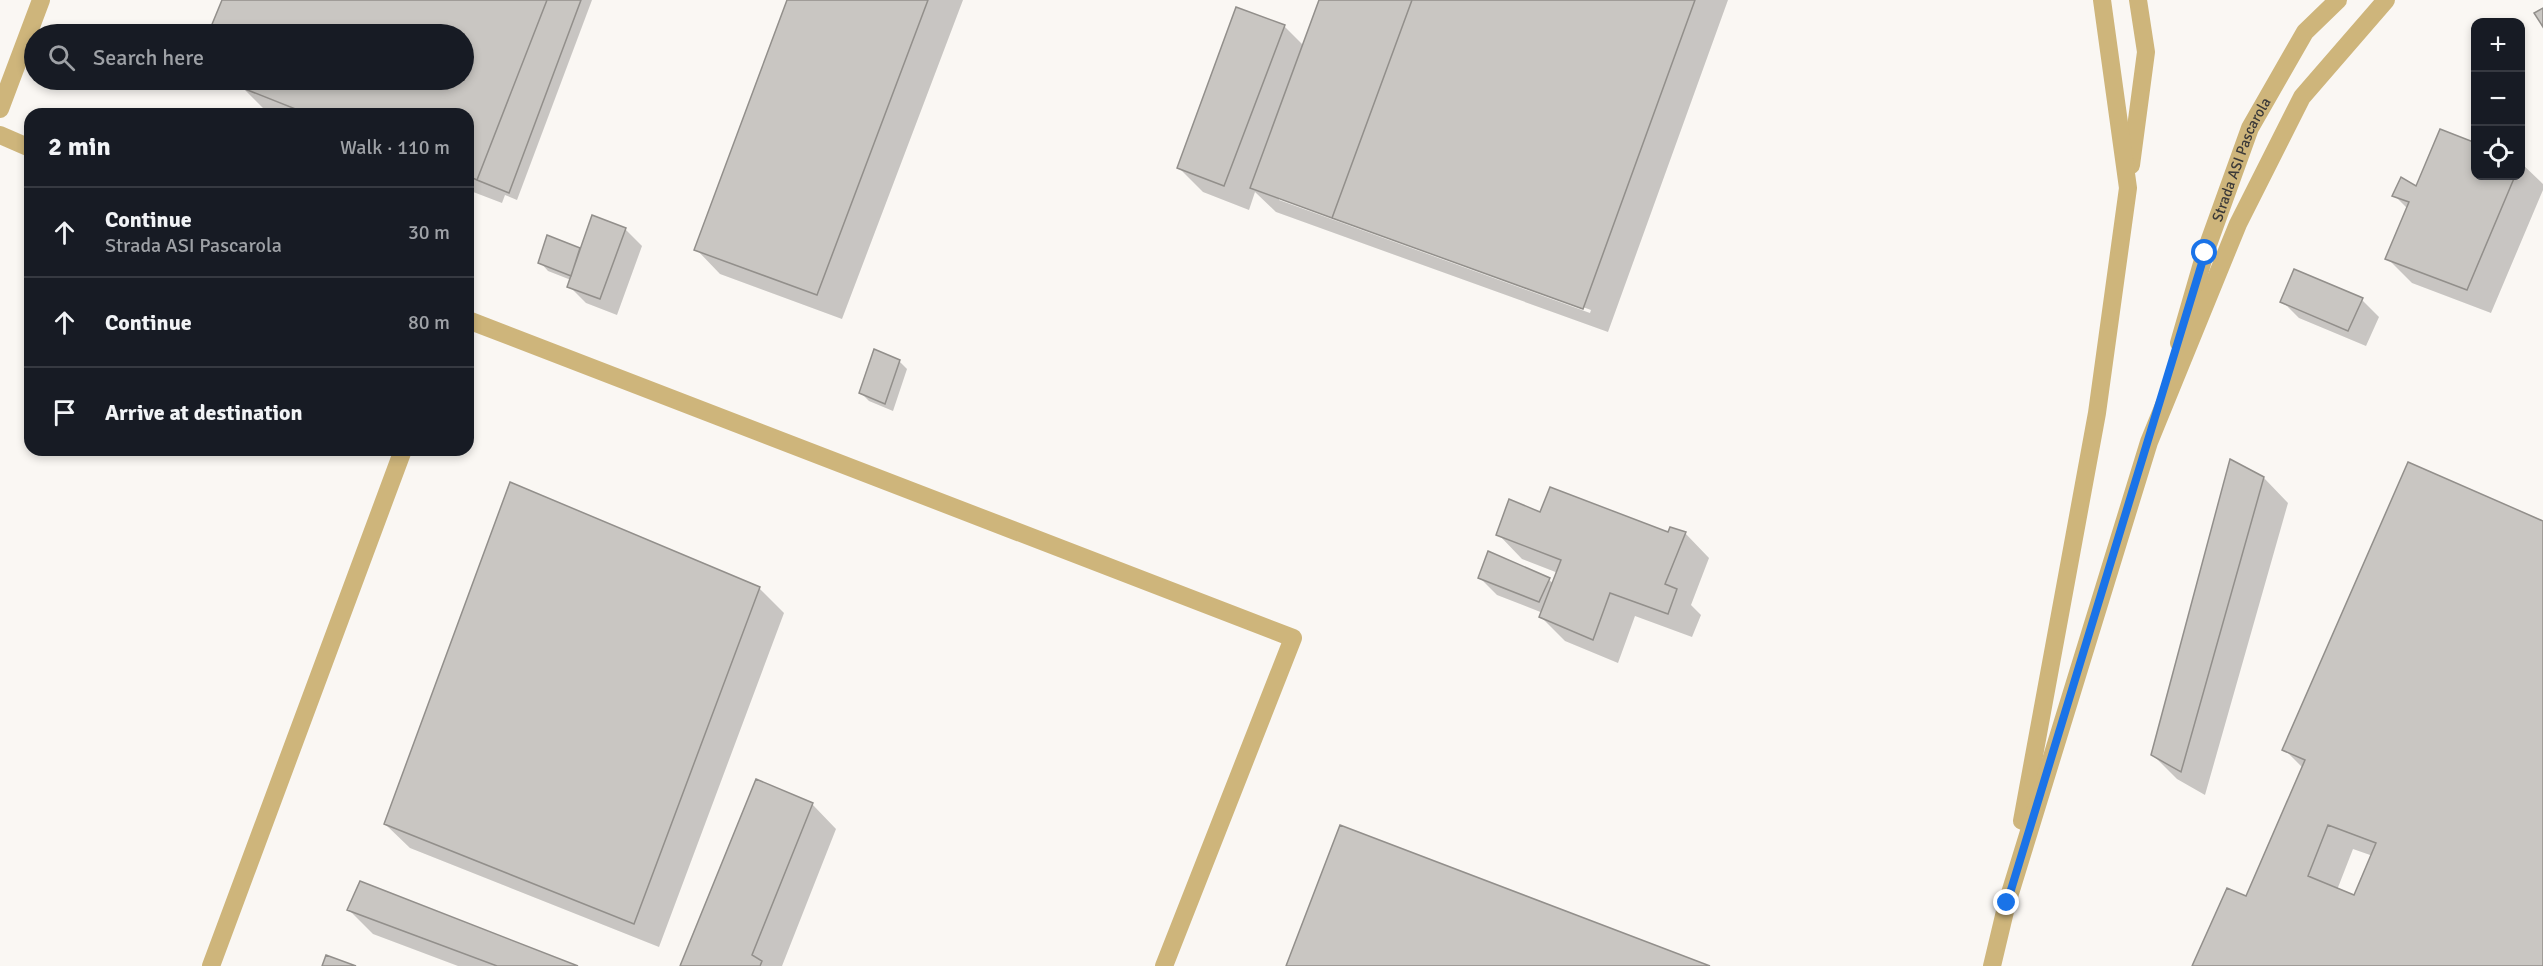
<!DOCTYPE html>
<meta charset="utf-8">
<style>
:root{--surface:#171b24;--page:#20242c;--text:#f1f3f6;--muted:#9ea1a6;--line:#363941}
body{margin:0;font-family:Signika,sans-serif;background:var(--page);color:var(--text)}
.controls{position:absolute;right:18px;top:18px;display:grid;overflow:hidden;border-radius:12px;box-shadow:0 3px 9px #0003}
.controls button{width:54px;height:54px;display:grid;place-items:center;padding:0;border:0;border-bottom:2px solid var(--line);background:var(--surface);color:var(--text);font:30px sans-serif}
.stop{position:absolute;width:18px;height:18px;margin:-14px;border:4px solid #1a73e8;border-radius:50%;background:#fff}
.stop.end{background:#1a73e8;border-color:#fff;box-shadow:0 2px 6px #0008}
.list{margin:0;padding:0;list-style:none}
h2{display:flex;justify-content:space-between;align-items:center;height:78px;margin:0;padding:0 24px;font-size:26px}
h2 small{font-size:20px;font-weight:400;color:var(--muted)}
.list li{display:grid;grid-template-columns:39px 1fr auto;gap:18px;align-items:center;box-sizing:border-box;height:90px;padding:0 24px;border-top:2px solid var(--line)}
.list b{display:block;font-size:22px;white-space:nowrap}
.list p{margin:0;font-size:20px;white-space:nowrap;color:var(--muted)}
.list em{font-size:20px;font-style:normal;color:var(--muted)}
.icon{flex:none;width:33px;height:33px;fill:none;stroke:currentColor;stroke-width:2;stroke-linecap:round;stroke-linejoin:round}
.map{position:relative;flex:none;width:2543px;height:966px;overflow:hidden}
.search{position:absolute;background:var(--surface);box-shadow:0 3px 9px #0003;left:24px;top:24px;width:450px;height:66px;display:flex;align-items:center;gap:15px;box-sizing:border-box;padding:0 21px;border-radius:33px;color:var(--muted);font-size:22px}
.panel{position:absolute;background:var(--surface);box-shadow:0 3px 9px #0003;left:24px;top:108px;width:450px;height:348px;border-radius:18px}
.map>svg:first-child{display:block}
.shadow{fill:#0003;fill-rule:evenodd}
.building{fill:#c9c6c2;stroke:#928f8b;stroke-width:1.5;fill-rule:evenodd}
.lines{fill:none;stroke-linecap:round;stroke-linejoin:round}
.minor{stroke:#ceb57b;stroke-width:18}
.route{stroke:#1a73e8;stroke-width:8}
.labels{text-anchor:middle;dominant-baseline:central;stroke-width:4.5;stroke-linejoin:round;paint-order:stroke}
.street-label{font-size:15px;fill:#3b3938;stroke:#fff}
</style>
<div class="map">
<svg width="2543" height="966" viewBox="0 0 2543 966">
<rect width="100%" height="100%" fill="#faf7f3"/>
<!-- shadow -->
<path class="shadow" d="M223,0H592L517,200L505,195L502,203L468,190V114H273L266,111L242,87L244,80H464V34H210Z
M789,0H963L842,319L720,274L696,249Z
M1320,0H1728L1608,332L1276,212L1255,192L1249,210L1203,192L1178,167L1284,26L1304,46ZM1279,197L1591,310L1590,313L1279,200Z
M2520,162L2543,184V190L2491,313L2412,283L2387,258L2408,209L2394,195L2476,176H2520Z
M625,229L642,246L617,315L586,303L569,286L571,280L548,271L540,262L581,250Z
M2362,300L2379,317L2366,346L2299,318L2282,301Z
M899,361L907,369L893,411L869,401L861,393Z
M2264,478L2288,503L2205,795L2177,779L2153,755Z
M1541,514L1669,534L1685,533L1709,558L1691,605L1701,615L1692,637L1635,616L1618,663L1565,641L1541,617L1543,613L1497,595L1480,578L1549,580L1554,584L1558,573L1522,559L1498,534Z
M2543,522V966H2194L2246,898L2303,768L2284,749ZM2353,849L2373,856L2355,897L2337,890Z
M759,588L784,613L659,947L410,848L385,824Z
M812,804L836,829L782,966H682Z
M349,910L574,966H458L373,934Z"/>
<!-- building -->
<path class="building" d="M222,0H547L477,180L468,176V114H308L240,87L243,80H464V34H208Z
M547,0H581L509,193L477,180Z
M787,0H928L817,295L694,250Z
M1319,0H1412L1332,218L1250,188Z
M1412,0H1695L1583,309L1332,218Z
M1236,7L1285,25L1224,186L1177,168Z
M2543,8V27L2534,13Z
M2440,129L2476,143V176H2515L2467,290L2385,259L2409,202L2392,196L2401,177L2416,186Z
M592,215L626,228L600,299L567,287Z
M547,235L580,248L571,276L538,263Z
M2294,269L2363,298L2348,331L2280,302Z
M874,349L900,360L885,404L859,393Z
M2230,459L2264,477L2181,772L2151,755Z
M2408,462L2543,521V966H2192L2227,888L2246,896L2305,760L2282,750ZM2328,825L2376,843L2354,895L2308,876Z
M510,482L760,587L634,924L384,824Z
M1550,487L1668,532L1670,527L1686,532L1665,584L1677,589L1668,614L1610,593L1593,640L1539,617L1561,560L1496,535L1509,499L1540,512Z
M1488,551L1550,578L1539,602L1478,578Z
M756,779L813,803L752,955L762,961L760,966H680Z
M1340,825L1710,966H1286Z
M360,881L578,966H497L347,910Z
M326,955L356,966H322Z"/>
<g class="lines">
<!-- minor -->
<g class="minor">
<path d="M0,109L41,0"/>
<path d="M0,135L30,148"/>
<path d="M2131,165L2146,52L2138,0"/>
<path d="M468,320L1293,638L1164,966"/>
<path id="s1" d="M2179,343L2205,253L2250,128L2305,32L2338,0"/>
<path d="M2022,821L2097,413L2128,188L2102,0"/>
<path d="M211,966L403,450"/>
<path d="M1992,966L2007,903L2149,442L2238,224L2302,97L2386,0"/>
</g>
</g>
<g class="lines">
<!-- route -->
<path class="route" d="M2007,903L2205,253"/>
</g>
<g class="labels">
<!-- street labels -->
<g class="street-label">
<text stroke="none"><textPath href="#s1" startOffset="194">Strada ASI Pascarola</textPath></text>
</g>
</g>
</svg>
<div class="controls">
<button>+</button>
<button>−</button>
<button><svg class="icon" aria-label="locate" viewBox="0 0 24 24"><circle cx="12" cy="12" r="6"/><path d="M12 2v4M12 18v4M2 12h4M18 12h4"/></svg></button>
</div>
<div class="stop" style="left:2205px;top:253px"></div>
<div class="stop end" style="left:2007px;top:903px"></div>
<div class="search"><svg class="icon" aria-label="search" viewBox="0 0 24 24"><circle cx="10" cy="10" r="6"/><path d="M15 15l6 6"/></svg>Search here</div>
<section class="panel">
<h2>2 min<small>Walk · 110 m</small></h2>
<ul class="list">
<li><svg class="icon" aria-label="ahead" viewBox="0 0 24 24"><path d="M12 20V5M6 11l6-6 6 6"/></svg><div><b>Continue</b><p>Strada ASI Pascarola</p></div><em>30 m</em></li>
<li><svg class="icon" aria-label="ahead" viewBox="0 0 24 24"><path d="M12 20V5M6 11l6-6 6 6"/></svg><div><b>Continue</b></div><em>80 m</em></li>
<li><svg class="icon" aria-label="arrive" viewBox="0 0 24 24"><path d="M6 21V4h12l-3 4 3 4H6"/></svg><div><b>Arrive at destination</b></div></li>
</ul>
</section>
</div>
